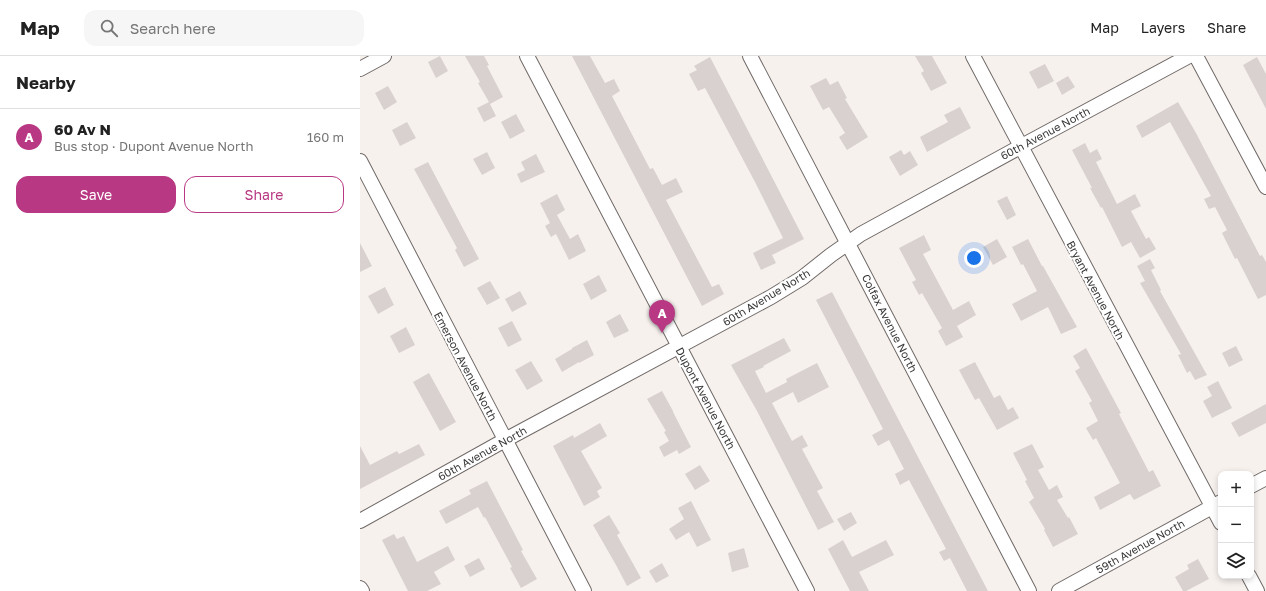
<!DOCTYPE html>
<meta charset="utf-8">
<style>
:root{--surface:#fff;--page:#f6f6f6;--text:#222;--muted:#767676;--line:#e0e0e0;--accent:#b83883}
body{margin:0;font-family:"Golos Text",sans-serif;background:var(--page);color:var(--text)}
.controls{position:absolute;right:12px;bottom:12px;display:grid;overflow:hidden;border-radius:8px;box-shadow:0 2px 6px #0003}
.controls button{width:36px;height:36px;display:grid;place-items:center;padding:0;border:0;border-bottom:1px solid var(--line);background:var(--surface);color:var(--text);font:20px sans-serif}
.you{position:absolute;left:614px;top:202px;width:14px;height:14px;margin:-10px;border:3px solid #fff;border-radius:50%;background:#1a73e8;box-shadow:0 0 0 6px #1a73e833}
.badge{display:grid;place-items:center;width:26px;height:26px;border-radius:50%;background:var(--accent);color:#fff;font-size:13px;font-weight:700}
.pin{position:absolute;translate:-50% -33px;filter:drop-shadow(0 1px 2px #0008)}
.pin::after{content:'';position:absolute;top:21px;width:14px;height:12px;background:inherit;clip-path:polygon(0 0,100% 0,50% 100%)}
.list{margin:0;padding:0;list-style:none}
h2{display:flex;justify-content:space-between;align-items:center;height:52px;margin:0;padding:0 16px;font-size:17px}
h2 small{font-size:13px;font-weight:400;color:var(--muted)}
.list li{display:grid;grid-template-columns:26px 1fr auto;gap:12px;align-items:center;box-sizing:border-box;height:56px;padding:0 16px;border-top:1px solid var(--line)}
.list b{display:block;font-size:15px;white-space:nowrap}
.list p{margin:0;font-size:13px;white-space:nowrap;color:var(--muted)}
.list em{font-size:13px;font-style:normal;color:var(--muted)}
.actions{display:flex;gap:8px;padding:12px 16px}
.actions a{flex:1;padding:9px 0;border:1px solid var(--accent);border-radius:12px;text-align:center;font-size:14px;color:var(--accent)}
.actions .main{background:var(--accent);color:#fff}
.icon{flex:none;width:22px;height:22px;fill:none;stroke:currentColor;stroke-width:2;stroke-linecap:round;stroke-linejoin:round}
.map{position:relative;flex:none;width:906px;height:535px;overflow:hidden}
header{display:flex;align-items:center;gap:24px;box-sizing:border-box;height:56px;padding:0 20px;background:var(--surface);border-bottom:1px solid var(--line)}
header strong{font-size:19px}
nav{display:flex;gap:22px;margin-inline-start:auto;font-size:14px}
.search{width:280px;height:36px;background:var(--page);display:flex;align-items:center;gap:10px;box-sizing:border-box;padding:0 14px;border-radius:12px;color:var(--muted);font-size:15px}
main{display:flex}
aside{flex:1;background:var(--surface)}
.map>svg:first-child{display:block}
.building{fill:#d8d1cf}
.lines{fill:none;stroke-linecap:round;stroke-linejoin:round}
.minor-casing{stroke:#6f6967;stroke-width:16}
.minor{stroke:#fff;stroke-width:14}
.labels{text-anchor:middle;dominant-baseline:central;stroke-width:4;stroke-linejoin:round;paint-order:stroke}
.street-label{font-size:11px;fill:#3a3837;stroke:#fff}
</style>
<header>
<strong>Map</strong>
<div class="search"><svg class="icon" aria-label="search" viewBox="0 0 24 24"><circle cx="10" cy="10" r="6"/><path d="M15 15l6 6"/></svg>Search here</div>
<nav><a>Map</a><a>Layers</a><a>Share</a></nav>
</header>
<main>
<aside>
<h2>Nearby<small></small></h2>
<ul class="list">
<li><span class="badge">A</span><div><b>60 Av N</b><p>Bus stop · Dupont Avenue North</p></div><em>160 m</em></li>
</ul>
<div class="actions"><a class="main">Save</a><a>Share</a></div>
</aside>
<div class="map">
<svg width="906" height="535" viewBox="0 0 906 535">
<rect width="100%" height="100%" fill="#f7f1ee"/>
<!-- building -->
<path class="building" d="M80,0L88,15L76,22L68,6Z
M105,0H124L129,9L127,10L143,41L130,48L136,60L124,66L117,52L129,46L118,27L120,26Z
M212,0H230L245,27L254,23L260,35L252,40L290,113L293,112L302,129L316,122L323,136L306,144L352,231L359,228L364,238L342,250Z
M555,0H572L587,27L571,35L561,17L564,15Z
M350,1L444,183L412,199L416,207L401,214L393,197L423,182L395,126L345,32L338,35L329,18L337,14L334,10Z
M897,1L906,18V53L883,9Z
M685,8L694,25L678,33L669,16Z
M708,20L715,31L702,39L696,27Z
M466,22L470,29L478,25L487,42L485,43L508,81L487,94L479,81L485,77L469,51L463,54L450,30Z
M28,30L37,46L24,54L15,37Z
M818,46L836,77L900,200L902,199L906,206V239L898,243L877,202L875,203L862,177L867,174L855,151L849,153L844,143L851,140L810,66L782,82L776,70Z
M600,51L611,72L567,96L560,81L588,66L584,59Z
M156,58L165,75L150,83L141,66Z
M47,66L56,82L40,90L32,74Z
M725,87L730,97L737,93L742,103L736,106L757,148L775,138L781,150L771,155L786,183L789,181L796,193L780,202L771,186L762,191L742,151L741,152L730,132H732L712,94Z
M541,94L544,99L550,95L558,109L540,120L529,101Z
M127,96L135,112L122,119L113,103Z
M176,98L185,116L161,127L157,118L165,114L161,106Z
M68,106L119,203L104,211L95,194L97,192L54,113Z
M197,138L205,154L197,159L210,183L218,178L226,195L209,204L196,178L191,181L185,170L190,167L180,147Z
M647,140L656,159L647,164L637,145Z
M564,179L571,194L563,198L593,254L609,245L616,259L597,270L603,281L586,290L578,275L582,272L562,237L559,239L552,226L556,224L539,192Z
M637,183L647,201L633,209L623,191Z
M668,183L682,210H683L717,271L701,278L688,251L661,265L652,248L677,235L663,208L661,209L652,191Z
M0,187L12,210L0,216Z
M790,203L795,212L791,214L801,234L800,235L847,319L835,324L830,315L827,317L818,299L821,298L780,227L785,225L777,210Z
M239,219L247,235L231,244L223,228Z
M130,225L140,242L127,249L117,232Z
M25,231L34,249L18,258L8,240Z
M160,235L167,248L152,256L145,243Z
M472,236L487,265L628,535H607L590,502L584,505L579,496L586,493L549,424L540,429L535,418L544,413L529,384L518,390L512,379L523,373L456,244Z
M260,258L269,275L254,282L246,266Z
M152,265L162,284L148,291L138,272Z
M46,271L55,289L39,297L30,280Z
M424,282L431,295L403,310L404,311L395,315L406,337L427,326L426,323L457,307L469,331L438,347L433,336L412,347L432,385L442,379L448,390L442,393L463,432L457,435L474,466L458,474L397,355L371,309Z
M227,284L234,299L219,307V306L202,316L195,303L212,293V292Z
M876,290L883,304L869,311L862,297Z
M726,292L761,357L759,358L789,416L793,414L801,430L774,444L770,438L740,454L734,441L760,427L736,382L733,384L726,372L738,365L729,347L732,345L715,315L720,312L713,300Z
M171,305L183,325L167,334L155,314Z
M615,306L634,342L640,339L648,354L653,351L659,362L637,374L619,342L615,344L599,314Z
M69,317L96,366L80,375L53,326Z
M858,325L872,352L852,362L843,345L852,340L847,331Z
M302,335L313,355V356L331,391L319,398L317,394L304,401L299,391L309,385L304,376L306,375L287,343Z
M906,348V367L879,381L871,367Z
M240,367L247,380L221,395L242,432L237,435L240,441L224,450L193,390L213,379L214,382Z
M59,388L65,399L0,433V390L10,409L37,395L39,398Z
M672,388L684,411L678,414L689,434L697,429L703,441L697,444L708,462L709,461L718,478L693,491L684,474L685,473L669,446L674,442L665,425L667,424L653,397Z
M340,409L350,425L335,434L325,418Z
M127,425L163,494L161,495L177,523L161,532L150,512L152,511L125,461L124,462L118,451L86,468L79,455L111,438L109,434Z
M331,445L351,484L337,491L329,476L316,484L309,473L324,463L318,452Z
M491,456L497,467L484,475L477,463Z
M249,459L260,477L257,479L281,522L267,530L256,509L233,469Z
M34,478L37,483L44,480L57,506L88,490L95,504L74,516L81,528L67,535H48L22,484Z
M483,484L492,501L526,484L534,499L499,516L509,535H490L468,493Z
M384,492L389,511L372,516L368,497Z
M119,502L125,513L110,521L104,510Z
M838,503L849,523L826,535H823L815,521L829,513L827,509Z
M302,507L309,520L296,527L289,515Z"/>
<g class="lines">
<!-- minor casing -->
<g class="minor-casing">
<path id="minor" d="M167,0L447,535
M390,0L669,535
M613,0L861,467
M836,0L906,131
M0,13L24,0
M0,105L224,535
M891,430L906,422
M0,465L145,384L411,241L442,222L471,199L501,178L660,91L829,0
M889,520L897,535
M0,532L2,535
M699,535L861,446"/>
</g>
<!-- minor -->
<use href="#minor" class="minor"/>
</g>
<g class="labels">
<!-- street labels -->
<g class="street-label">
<text transform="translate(685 77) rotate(-28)">60th Avenue North</text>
<text transform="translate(736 234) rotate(62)">Bryant Avenue North</text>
<text transform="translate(406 241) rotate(-31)">60th Avenue North</text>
<text transform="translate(530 267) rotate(63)">Colfax Avenue North</text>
<text transform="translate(106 310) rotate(62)">Emerson Avenue North</text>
<text transform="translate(346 342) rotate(62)">Dupont Avenue North</text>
<text transform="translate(122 397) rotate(-29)">60th Avenue North</text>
<text transform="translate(780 490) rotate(-29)">59th Avenue North</text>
</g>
</g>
</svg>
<div class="controls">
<button>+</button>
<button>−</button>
<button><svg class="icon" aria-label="layers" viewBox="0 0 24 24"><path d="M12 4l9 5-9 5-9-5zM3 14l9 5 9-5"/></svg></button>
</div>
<div class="you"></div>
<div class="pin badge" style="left:302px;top:277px">A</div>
</div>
</main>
